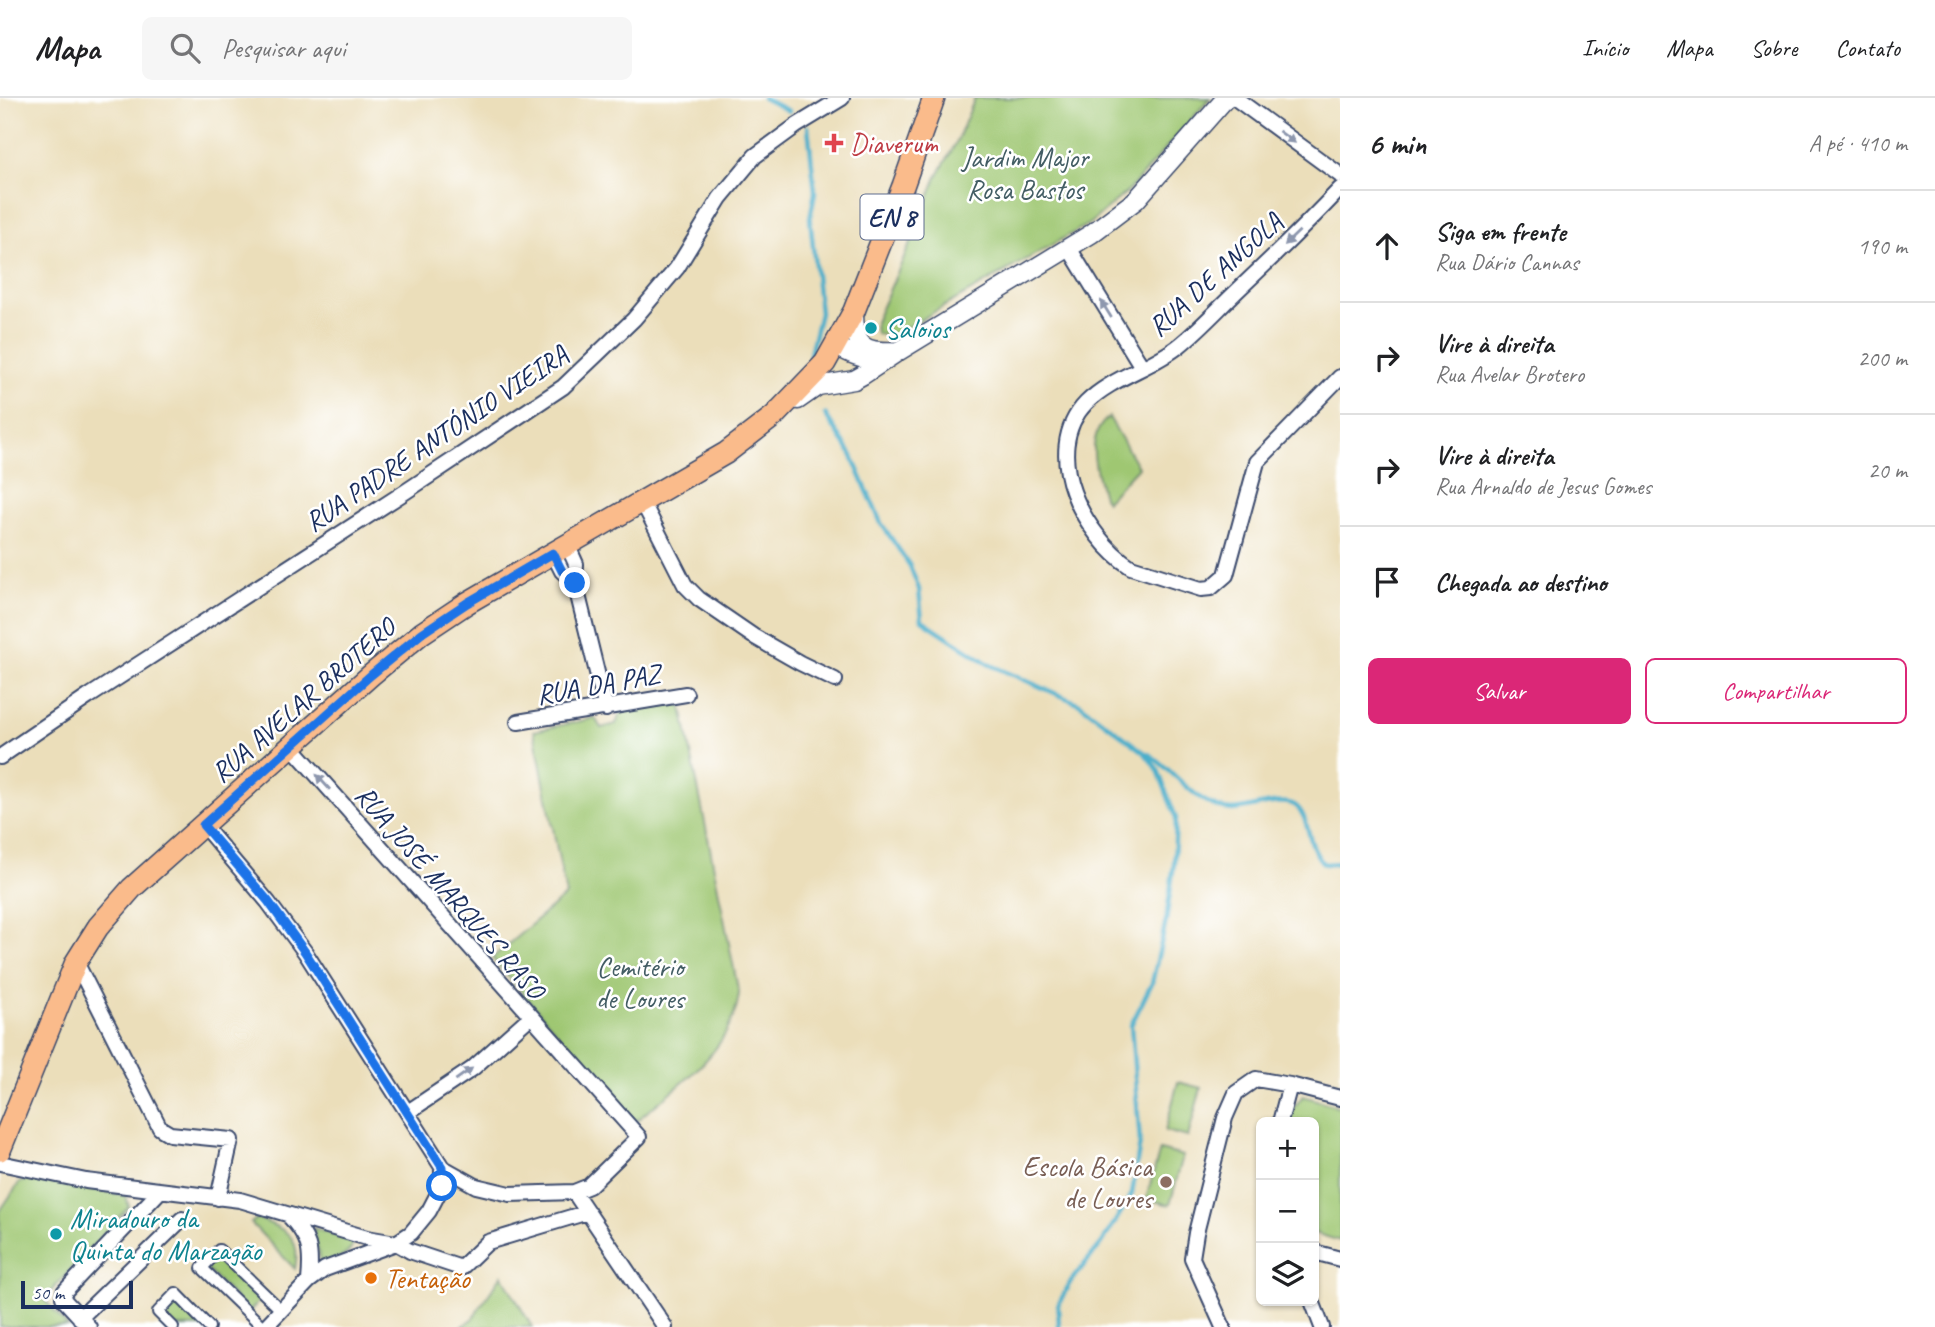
<!DOCTYPE html>
<html lang="pt">
<meta charset="utf-8">
<style>
:root{--surface:#fff;--page:#f6f6f6;--text:#202124;--muted:#757577;--line:#e0e0e0;--accent:#db2777}
body{margin:0;font-family:Caveat,sans-serif;background:var(--page);color:var(--text)}
.controls{position:absolute;right:21px;bottom:21px;display:grid;overflow:hidden;border-radius:10px;box-shadow:0 2px 5px #0004}
.controls button{width:63px;height:63px;display:grid;place-items:center;padding:0;border:0;border-bottom:2px solid var(--line);background:var(--surface);color:var(--text);font:35px sans-serif}
.scale{position:absolute;left:21px;bottom:18px;width:112px;box-sizing:border-box;padding-left:7px;border:4px solid #1b2f5e;border-top:0;font-size:19px;line-height:24px;white-space:nowrap;color:#1b2f5e;-webkit-text-stroke:5px #fff;paint-order:stroke}
.stop{position:absolute;width:21px;height:21px;margin:-16px;border:5px solid #1a73e8;border-radius:50%;background:#fff}
.stop.end{background:#1a73e8;border-color:#fff;box-shadow:0 2px 7px #0008}
.list{margin:0;padding:0;list-style:none}
h2{display:flex;justify-content:space-between;align-items:center;height:91px;margin:0;padding:0 28px;font-size:30px}
h2 small{font-size:23px;font-weight:400;color:var(--muted)}
.list li{display:grid;grid-template-columns:46px 1fr auto;gap:21px;align-items:center;box-sizing:border-box;height:112px;padding:0 28px;border-top:2px solid var(--line)}
.list b{display:block;font-size:26px;white-space:nowrap}
.list p{margin:0;font-size:23px;white-space:nowrap;color:var(--muted)}
.list em{font-size:23px;font-style:normal;color:var(--muted)}
.actions{display:flex;gap:14px;padding:21px 28px}
.actions a{flex:1;padding:16px 0;border:2px solid var(--accent);border-radius:10px;text-align:center;font-size:24px;color:var(--accent)}
.actions .main{background:var(--accent);color:#fff}
.icon{flex:none;width:38px;height:38px;fill:none;stroke:currentColor;stroke-width:2;stroke-linecap:round;stroke-linejoin:round}
.map{position:relative;flex:none;width:1340px;height:1229px;overflow:hidden}
header{display:flex;align-items:center;gap:42px;box-sizing:border-box;height:98px;padding:0 35px;background:var(--surface);border-bottom:2px solid var(--line)}
header strong{font-size:33px}
nav{display:flex;gap:38px;margin-inline-start:auto;font-size:24px}
.search{width:490px;height:63px;background:var(--page);display:flex;align-items:center;gap:18px;box-sizing:border-box;padding:0 24px;border-radius:10px;color:var(--muted);font-size:26px}
main{display:flex}
aside{flex:1;background:var(--surface)}
.map>svg:first-child{display:block}
.green{fill:#9fc772;stroke:#5d7b68;stroke-width:2}
.lines{fill:none;stroke-linecap:round;stroke-linejoin:round}
.stream{stroke:#4cafcb;stroke-width:4.5}
.pedestrian-casing{stroke:#3a496c;stroke-width:14}
.minor-casing{stroke:#3a496c;stroke-width:18}
.tertiary-casing{stroke:#3a496c;stroke-width:21}
.primary-casing{stroke:#3a496c;stroke-width:24}
.pedestrian{stroke:#fff;stroke-width:10}
.minor{stroke:#fff;stroke-width:14}
.tertiary{stroke:#fff;stroke-width:18}
.primary{stroke:#fabb8b;stroke-width:21}
.oneway{fill:#8d97ae}
.route{stroke:#1a73e8;stroke-width:9}
.health-dot{fill:#e0444e;stroke:#fff;stroke-width:2.5}
.culture-dot{fill:#0f9aa8;stroke:#fff;stroke-width:2.5}
.education-dot{fill:#8d6e63;stroke:#fff;stroke-width:2.5}
.food-dot{fill:#e8710a;stroke:#fff;stroke-width:2.5}
.labels{text-anchor:middle;dominant-baseline:central;stroke-width:5;stroke-linejoin:round;paint-order:stroke}
.shield{fill:#fff;stroke:#5f6d8e;stroke-width:2}
.shield-label{font-size:26px;font-weight:bold;fill:#1b2f5e}
.health-label{font-size:28px;fill:#be3a42;stroke:#fff;text-anchor:start}
.park-label{font-size:28px;fill:#435d64;stroke:#fff}
.street-label{font-size:28px;fill:#1b2f5e;stroke:#fff}
.culture-label{font-size:28px;fill:#0d838f;stroke:#fff;text-anchor:start}
.education-label{font-size:28px;fill:#785e54;stroke:#fff;text-anchor:end}
.food-label{font-size:28px;fill:#c56008;stroke:#fff;text-anchor:start}
</style>
<header>
<strong>Mapa</strong>
<div class="search"><svg class="icon" aria-label="search" viewBox="0 0 24 24"><circle cx="10" cy="10" r="6"/><path d="M15 15l6 6"/></svg>Pesquisar aqui</div>
<nav><a>Início</a><a>Mapa</a><a>Sobre</a><a>Contato</a></nav>
</header>
<main>
<div class="map">
<svg width="1340" height="1229" viewBox="0 0 1340 1229">
<rect width="100%" height="100%" fill="#fff"/>
<filter id="ink" filterUnits="userSpaceOnUse"><feTurbulence type="fractalNoise" baseFrequency=".0143" numOctaves="2"/><feDisplacementMap in="SourceGraphic" scale="14" xChannelSelector="R" yChannelSelector="G"/><feConvolveMatrix kernelMatrix="1 2 1 2 8 2 1 2 1" color-interpolation-filters="sRGB"/></filter>
<filter id="wash" filterUnits="userSpaceOnUse"><feTurbulence type="fractalNoise" baseFrequency=".00686" numOctaves="4" result="noise"/><feDisplacementMap in="SourceGraphic" scale="28" xChannelSelector="R" yChannelSelector="G"/><feGaussianBlur stdDeviation="1.57" result="paint"/><feColorMatrix in="noise" values="0 0 0 0 0 0 0 0 0 0 0 0 0 0 0 0 0 1.4 0 .05"/><feComposite in="paint" operator="in"/></filter>
<g filter="url(#wash)">
<rect width="100%" height="100%" fill="#ebdeba"/>
<!-- green -->
<path class="green" d="M975,0H1210L1130,91L1090,125L899,234L886,237L876,236L875,224L916,133L936,81L958,41Z
M1109,319L1138,369L1106,403L1103,399C1096,373 1084,338 1109,319Z
M681,604L739,896C731,955 677,988 635,1024L492,860L566,797L534,633L595,620L601,630L616,626L622,610Z
M1178,984L1201,990L1188,1039L1165,1033Z
M1303,998L1340,1009V1143L1314,1135V1024H1289L1293,1010Z
M1160,1052L1183,1058L1170,1107L1146,1101Z
M29,1081L125,1097L129,1108L44,1201L68,1229H0V1113L19,1085Z
M257,1120C285,1132 302,1137 295,1171L251,1125Z
M313,1130L348,1142L353,1145C351,1159 333,1162 321,1166Z
M220,1154L264,1198L249,1214L205,1170Z
M502,1177L532,1229H461L472,1221Z
M176,1198L207,1229H175L160,1214Z"/>
<g class="lines">
<!-- stream -->
<path class="stream" d="M763,0L789,13
M808,29L815,94L810,120L820,215L810,256
M825,316L851,356L881,425L910,468L919,491L922,522L990,567L1080,606L1144,654L1158,672L1176,720L1174,766L1166,823L1152,885L1131,927L1140,1044L1132,1096L1102,1145L1071,1183L1058,1207L1059,1229
M1147,655C1175,672 1197,710 1232,712C1247,712 1284,698 1296,708C1311,721 1306,748 1324,766L1340,765"/>
</g>
</g>
<g filter="url(#ink)">
<g class="lines">
<!-- pedestrian casing -->
<g class="pedestrian-casing">
<path id="pedestrian" d="M173,1229L158,1214L176,1195L209,1229
M263,1229L202,1170L219,1152L281,1212"/>
</g>
<!-- minor casing -->
<g class="minor-casing">
<path id="minor" d="M1235,0L1340,77
M1340,91C1307,126 1273,159 1238,192C1219,210 1201,230 1180,247C1152,270 1112,279 1086,305C1039,354 1084,439 1131,469L1201,491L1211,490L1226,477L1257,364L1340,279
M1069,150L1142,269
M642,403L685,487L699,501L753,538L800,565L835,582
M567,446L576,466L575,485L606,611
M553,455L562,473L575,485
M518,624L686,596
M291,648L639,1039L589,1088L574,1094L510,1096L476,1088L442,1069
M0,659L88,599L405,394L563,289L634,221L677,170L720,100L755,58L796,28L842,0
M203,727L268,804L305,854L442,1069V1088L429,1113L411,1135L396,1145L325,1171L309,1183L265,1229
M76,864L160,1030L170,1036L231,1042L218,1100
M408,1014L472,971L531,918
M1280,1024L1290,987
M0,1065L86,1083L240,1102L367,1140L396,1145L410,1153L461,1170L488,1144L588,1114
M574,1094L665,1229
M288,1117C310,1140 312,1151 309,1183
M1314,1154L1340,1161
M1312,1203L1322,1229
M80,1220L182,1121
M89,1229L65,1203L63,1199L64,1194L160,1093
M1223,1229L1192,1160L1196,1135L1225,1020L1236,995L1256,981L1290,987L1340,1000"/>
</g>
<!-- tertiary casing -->
<g class="tertiary-casing">
<path id="tertiary" d="M854,213C854,250 863,255 899,253
M836,248C849,255 864,263 879,260
M798,302L818,288L854,282L863,277L899,253L1091,136L1136,102L1226,0"/>
</g>
<!-- primary casing -->
<g class="primary-casing">
<path id="primary" d="M0,1052L76,864L98,829L132,790L371,577L422,535L467,505L726,355L774,318L825,265L854,213L903,88L934,0"/>
</g>
<!-- pedestrian -->
<use href="#pedestrian" class="pedestrian"/>
<!-- minor -->
<use href="#minor" class="minor"/>
<!-- tertiary -->
<use href="#tertiary" class="tertiary"/>
<!-- primary -->
<use href="#primary" class="primary"/>
</g>
<!-- one-way arrows -->
<defs><path id="oneway-solid" d="M-6-.8H1V-3.2L6.5 0L1 3.2V.8H-6Z" transform="scale(1.75)"/></defs>
<g class="oneway">
<use href="#oneway-solid" transform="translate(1287 39) rotate(36)"/>
<use href="#oneway-solid" transform="translate(1292 140) rotate(136)"/>
<use href="#oneway-solid" transform="translate(1106 211) rotate(-122)"/>
<use href="#oneway-solid" transform="translate(323 684) rotate(-132)"/>
<use href="#oneway-solid" transform="translate(464 976) rotate(-35)"/>
</g>
</g>
<g class="lines" filter="url(#ink)">
<!-- route -->
<path class="route" d="M442,1088V1069L305,854L268,803L203,727L371,577L422,535L467,505L553,455L562,473L575,485"/>
</g>
<!-- markers -->
<path class="health-dot" d="M830.5 34.5h7v7h7v7h-7v7h-7v-7h-7v-7h7z"/>
<g class="culture-dot">
<circle cx="871" cy="230" r="7"/>
<circle cx="56" cy="1136" r="7"/>
</g>
<circle class="education-dot" cx="1166" cy="1084" r="7"/>
<circle class="food-dot" cx="371" cy="1180" r="7"/>
<g class="labels">
<!-- shield labels -->
<rect class="shield" x="860.5" y="96.5" width="63" height="45" rx="5"/>
<g class="shield-label">
<text x="892" y="119">EN 8</text>
</g>
<!-- health labels -->
<g class="health-label">
<text x="850" y="45">Diaverum</text>
</g>
<!-- park labels -->
<g class="park-label">
<text x="1025" y="59">Jardim Major<tspan x="1025" dy="32">Rosa Bastos</tspan></text>
<text x="640" y="868">Cemitério<tspan x="640" dy="32">de Loures</tspan></text>
</g>
<!-- street labels -->
<g class="street-label">
<text transform="translate(1215 176) rotate(-42)">RUA DE ANGOLA</text>
<text transform="translate(436 340) rotate(-34)">RUA PADRE ANTÓNIO VIEIRA</text>
<text transform="translate(598 586) rotate(-10)">RUA DA PAZ</text>
<text transform="translate(303 602) rotate(-41)">RUA AVELAR BROTERO</text>
<text transform="translate(450 794) rotate(49)">RUA JOSÉ MARQUES RASO</text>
</g>
<!-- culture labels -->
<g class="culture-label">
<text x="885" y="230">Saloios</text>
<text x="70" y="1120">Miradouro da<tspan x="70" dy="32">Quinta do Marzagão</tspan></text>
</g>
<!-- education labels -->
<g class="education-label">
<text x="1152" y="1068">Escola Básica<tspan x="1152" dy="32">de Loures</tspan></text>
</g>
<!-- food labels -->
<g class="food-label">
<text x="385" y="1180">Tentação</text>
</g>
</g>
</svg>
<div class="controls">
<button>+</button>
<button>−</button>
<button><svg class="icon" aria-label="layers" viewBox="0 0 24 24"><path d="M12 4l9 5-9 5-9-5zM3 14l9 5 9-5"/></svg></button>
</div>
<div class="scale">50 m</div>
<div class="stop" style="left:442px;top:1088px"></div>
<div class="stop end" style="left:575px;top:485px"></div>
</div>
<aside>
<h2>6 min<small>A pé · 410 m</small></h2>
<ul class="list">
<li><svg class="icon" aria-label="ahead" viewBox="0 0 24 24"><path d="M12 20V5M6 11l6-6 6 6"/></svg><div><b>Siga em frente</b><p>Rua Dário Cannas</p></div><em>190 m</em></li>
<li><svg class="icon" aria-label="right" viewBox="0 0 24 24"><path d="M7 20v-9h11M14 6l5 5-5 5"/></svg><div><b>Vire à direita</b><p>Rua Avelar Brotero</p></div><em>200 m</em></li>
<li><svg class="icon" aria-label="right" viewBox="0 0 24 24"><path d="M7 20v-9h11M14 6l5 5-5 5"/></svg><div><b>Vire à direita</b><p>Rua Arnaldo de Jesus Gomes</p></div><em>20 m</em></li>
<li><svg class="icon" aria-label="arrive" viewBox="0 0 24 24"><path d="M6 21V4h12l-3 4 3 4H6"/></svg><div><b>Chegada ao destino</b></div></li>
</ul>
<div class="actions"><a class="main">Salvar</a><a>Compartilhar</a></div>
</aside>
</main>
